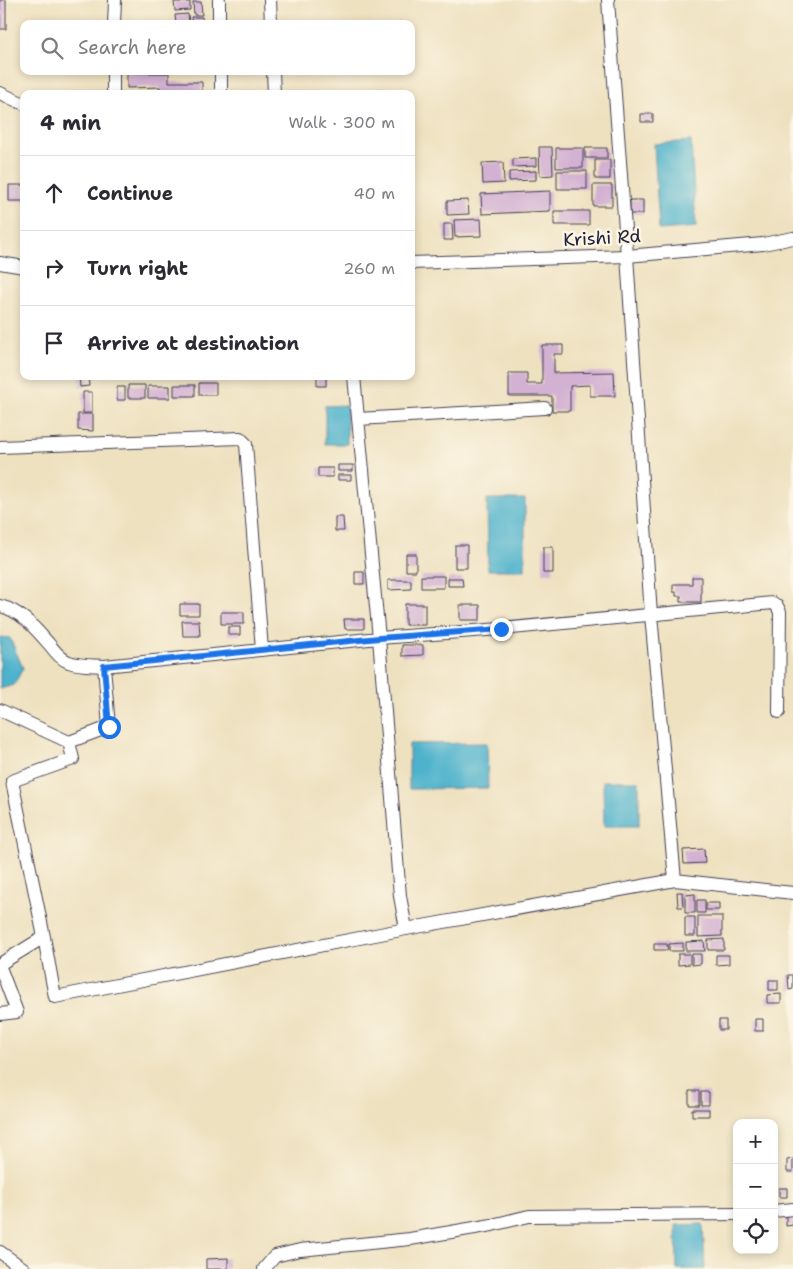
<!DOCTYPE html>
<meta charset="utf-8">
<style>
:root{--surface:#fff;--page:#f7f7f7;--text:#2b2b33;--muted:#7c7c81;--line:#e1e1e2}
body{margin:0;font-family:"Shantell Sans",sans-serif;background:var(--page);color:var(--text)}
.controls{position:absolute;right:15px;bottom:15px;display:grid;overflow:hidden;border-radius:10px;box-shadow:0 2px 8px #0003}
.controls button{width:45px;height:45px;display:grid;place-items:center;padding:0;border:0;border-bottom:1px solid var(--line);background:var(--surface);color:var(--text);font:25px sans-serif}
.stop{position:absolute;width:15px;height:15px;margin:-11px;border:4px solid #1a73e8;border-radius:50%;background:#fff}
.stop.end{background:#1a73e8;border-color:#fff;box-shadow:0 1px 5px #0008}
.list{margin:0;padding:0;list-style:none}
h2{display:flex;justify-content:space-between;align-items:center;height:65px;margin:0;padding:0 20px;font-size:21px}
h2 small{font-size:16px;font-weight:400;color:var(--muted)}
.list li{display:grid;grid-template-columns:32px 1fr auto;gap:15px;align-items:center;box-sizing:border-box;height:75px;padding:0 20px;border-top:1px solid var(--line)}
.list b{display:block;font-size:19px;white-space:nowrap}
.list em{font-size:16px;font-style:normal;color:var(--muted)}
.icon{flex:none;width:28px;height:28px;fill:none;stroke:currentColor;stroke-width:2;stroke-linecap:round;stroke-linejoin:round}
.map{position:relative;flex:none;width:793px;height:1269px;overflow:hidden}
.search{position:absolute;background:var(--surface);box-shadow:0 2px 8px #0003;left:20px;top:20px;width:395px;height:55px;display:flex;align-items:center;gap:12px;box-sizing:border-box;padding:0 18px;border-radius:10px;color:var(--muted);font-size:19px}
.panel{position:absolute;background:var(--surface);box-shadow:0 2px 8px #0003;left:20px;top:90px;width:395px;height:290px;border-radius:10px}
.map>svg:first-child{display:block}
.water{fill:#4db2cc;stroke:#386a84}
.building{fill:#d3b1d3}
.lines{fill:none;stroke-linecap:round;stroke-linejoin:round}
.street-casing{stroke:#413f4f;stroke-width:14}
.street{stroke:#fff;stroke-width:12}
.route{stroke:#1a73e8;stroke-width:6}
.labels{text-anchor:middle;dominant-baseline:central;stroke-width:5;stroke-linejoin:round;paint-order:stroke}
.street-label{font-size:18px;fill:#22223b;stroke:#fcf5e5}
</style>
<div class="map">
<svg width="793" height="1269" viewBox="0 0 793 1269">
<rect width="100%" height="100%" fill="#fcf5e5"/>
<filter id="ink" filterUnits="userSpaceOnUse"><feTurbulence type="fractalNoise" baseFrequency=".02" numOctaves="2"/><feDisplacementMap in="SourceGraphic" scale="10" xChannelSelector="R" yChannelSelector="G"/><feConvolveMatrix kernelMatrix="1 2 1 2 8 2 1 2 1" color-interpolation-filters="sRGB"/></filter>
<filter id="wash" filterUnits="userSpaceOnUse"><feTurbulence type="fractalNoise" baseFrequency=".0096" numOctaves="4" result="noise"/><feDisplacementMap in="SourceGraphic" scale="20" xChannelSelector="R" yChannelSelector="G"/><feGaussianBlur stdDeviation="1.12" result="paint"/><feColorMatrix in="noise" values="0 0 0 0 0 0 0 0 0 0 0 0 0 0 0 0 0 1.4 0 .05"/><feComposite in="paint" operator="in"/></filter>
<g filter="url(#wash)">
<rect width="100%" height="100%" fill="#eee1c0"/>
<!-- water -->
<path class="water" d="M691,141L696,227L659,230L654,144Z
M347,405V444H325V406Z
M487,499H525V570H488Z
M0,637L10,638L23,668L14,685L0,689Z
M487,743L488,788L409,789V744Z
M603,781H639V826H604Z
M703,1224L705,1269H677L676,1225Z"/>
<g id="blocks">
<!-- building -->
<path class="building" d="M0,0H6V29H0Z
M174,2H190V10L175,11Z
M193,2H201L202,15H194Z
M188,14L189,24H176L175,15Z
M191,17H202L203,24H192Z
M127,73H169V82H202V94H160V87L127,88Z
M641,114H653V122H641Z
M539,147H552L553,175L540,176Z
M556,148H583V168H556Z
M585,148H607V158H585Z
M536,158V166L513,167V159Z
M595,160H610V179H595Z
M503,162L504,183L483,184L482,163Z
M536,171V180L509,181V172Z
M557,171H587V189H557Z
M9,185H24V201H9Z
M593,185H612V206H593Z
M550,191V211L482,214L481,194Z
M468,200L469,214L447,215V201Z
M630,200H643V214H630Z
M554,211H589V225H554Z
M481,219L482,236L455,237L454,220Z
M444,224H452L453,240H444Z
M542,345H563V354H554V373L614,372L615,396H590V385L570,386V411H552V396H509V373H527V384H542Z
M79,376H88L89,386L80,387Z
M317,376H326V386H317Z
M199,383H216V395H199Z
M128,385H145V398H128Z
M174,385H195V396H174Z
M148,386H170V398H148Z
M117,387H125V400H117Z
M83,392H92V413H83Z
M78,414H93V431L78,430Z
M338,465H353V471H338Z
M318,468H333V477H318Z
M338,475H351V480H338Z
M335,517H343L344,531H335Z
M455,545H467V568H455Z
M543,547H553V573H543Z
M406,554H416V571H406Z
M355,572H364V584H355Z
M421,576H444V588H421Z
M692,577H701V602H681V596H676V592H673V584H692Z
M448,578H462L463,586H448Z
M388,580H411V589L388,590Z
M180,604H199V615H180Z
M405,604H425V625H405Z
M460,605H480V620H460Z
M221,612H244V624H221Z
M344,619H364V629H345Z
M182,621H199L200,636H183Z
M228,627H240V635H228Z
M402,645H423V655L402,656Z
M704,849L705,863L684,864L683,850Z
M677,892H682L683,907H678Z
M695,894V913H685V895Z
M697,900H705V913H697Z
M706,903H719V910H706Z
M698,916H722V936L698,937Z
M685,917H695V936H685Z
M724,939V950H708V940Z
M704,941L705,951H686V942Z
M683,943V951H669V944Z
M654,944H667L668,950H654Z
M678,954H690V964L678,965Z
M692,954H701V964L692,965Z
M716,955H729V964L716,965Z
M788,975H793V989L789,990Z
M769,980H778V990H769Z
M781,994V1003H767V995Z
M755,1019H763V1031H755Z
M719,1020H726V1030H719Z
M689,1091H699V1105H689Z
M701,1092H709V1105H701Z
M692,1109H709V1116H692Z
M793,1159V1172H787V1160Z
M779,1188H787V1197H779Z
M793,1212V1225L786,1226V1213Z
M228,1258V1269H206V1259Z"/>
</g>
</g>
<g filter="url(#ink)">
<use href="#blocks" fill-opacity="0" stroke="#413f4f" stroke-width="1"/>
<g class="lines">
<!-- street casing -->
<g class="street-casing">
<path id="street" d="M219,0V24
M270,0L271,24
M608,0L627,256L651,615L675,880
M114,24L115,0
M221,71V94
M273,71L274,94
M0,93L24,104
M113,94V71
M0,263L24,267
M411,263L627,256L763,244L793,238
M354,376L379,638L400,896L406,929
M358,419L545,408
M0,447L240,438L246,444L262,650
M0,606C21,611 35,628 49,644C55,651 60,659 69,662C80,666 93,665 104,666L379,638L501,629L773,603L777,606L780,612L779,712
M0,710L69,742L109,727L104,666
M44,937L55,997L406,929L675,880L793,893
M0,964L44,937L12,781L73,759L69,742
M0,967L17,1012L0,1014
M774,1211L793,1209
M0,1252L24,1269
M264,1269L275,1256L300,1250L410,1239L492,1225L529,1216L737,1214"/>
</g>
<!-- street -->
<use href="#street" class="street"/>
</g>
</g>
<g class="lines" filter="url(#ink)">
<!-- route -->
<path class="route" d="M109,727L104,666L379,638L501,629"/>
</g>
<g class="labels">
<!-- street labels -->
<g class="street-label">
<text transform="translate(602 238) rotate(-3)">Krishi Rd</text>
</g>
</g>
</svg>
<div class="controls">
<button>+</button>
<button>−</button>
<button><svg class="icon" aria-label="locate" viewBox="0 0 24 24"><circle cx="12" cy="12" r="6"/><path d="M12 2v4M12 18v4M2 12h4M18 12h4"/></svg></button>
</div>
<div class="stop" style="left:109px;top:727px"></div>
<div class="stop end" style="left:501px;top:629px"></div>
<div class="search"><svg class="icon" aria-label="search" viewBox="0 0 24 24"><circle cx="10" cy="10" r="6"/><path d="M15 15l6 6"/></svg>Search here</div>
<section class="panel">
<h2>4 min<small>Walk · 300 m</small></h2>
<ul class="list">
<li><svg class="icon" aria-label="ahead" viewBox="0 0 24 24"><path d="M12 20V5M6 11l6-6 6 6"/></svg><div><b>Continue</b></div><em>40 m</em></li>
<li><svg class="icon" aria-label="right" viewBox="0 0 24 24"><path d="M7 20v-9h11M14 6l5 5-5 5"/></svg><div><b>Turn right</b></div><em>260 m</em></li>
<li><svg class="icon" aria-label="arrive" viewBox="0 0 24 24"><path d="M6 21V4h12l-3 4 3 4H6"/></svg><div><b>Arrive at destination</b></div></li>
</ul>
</section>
</div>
